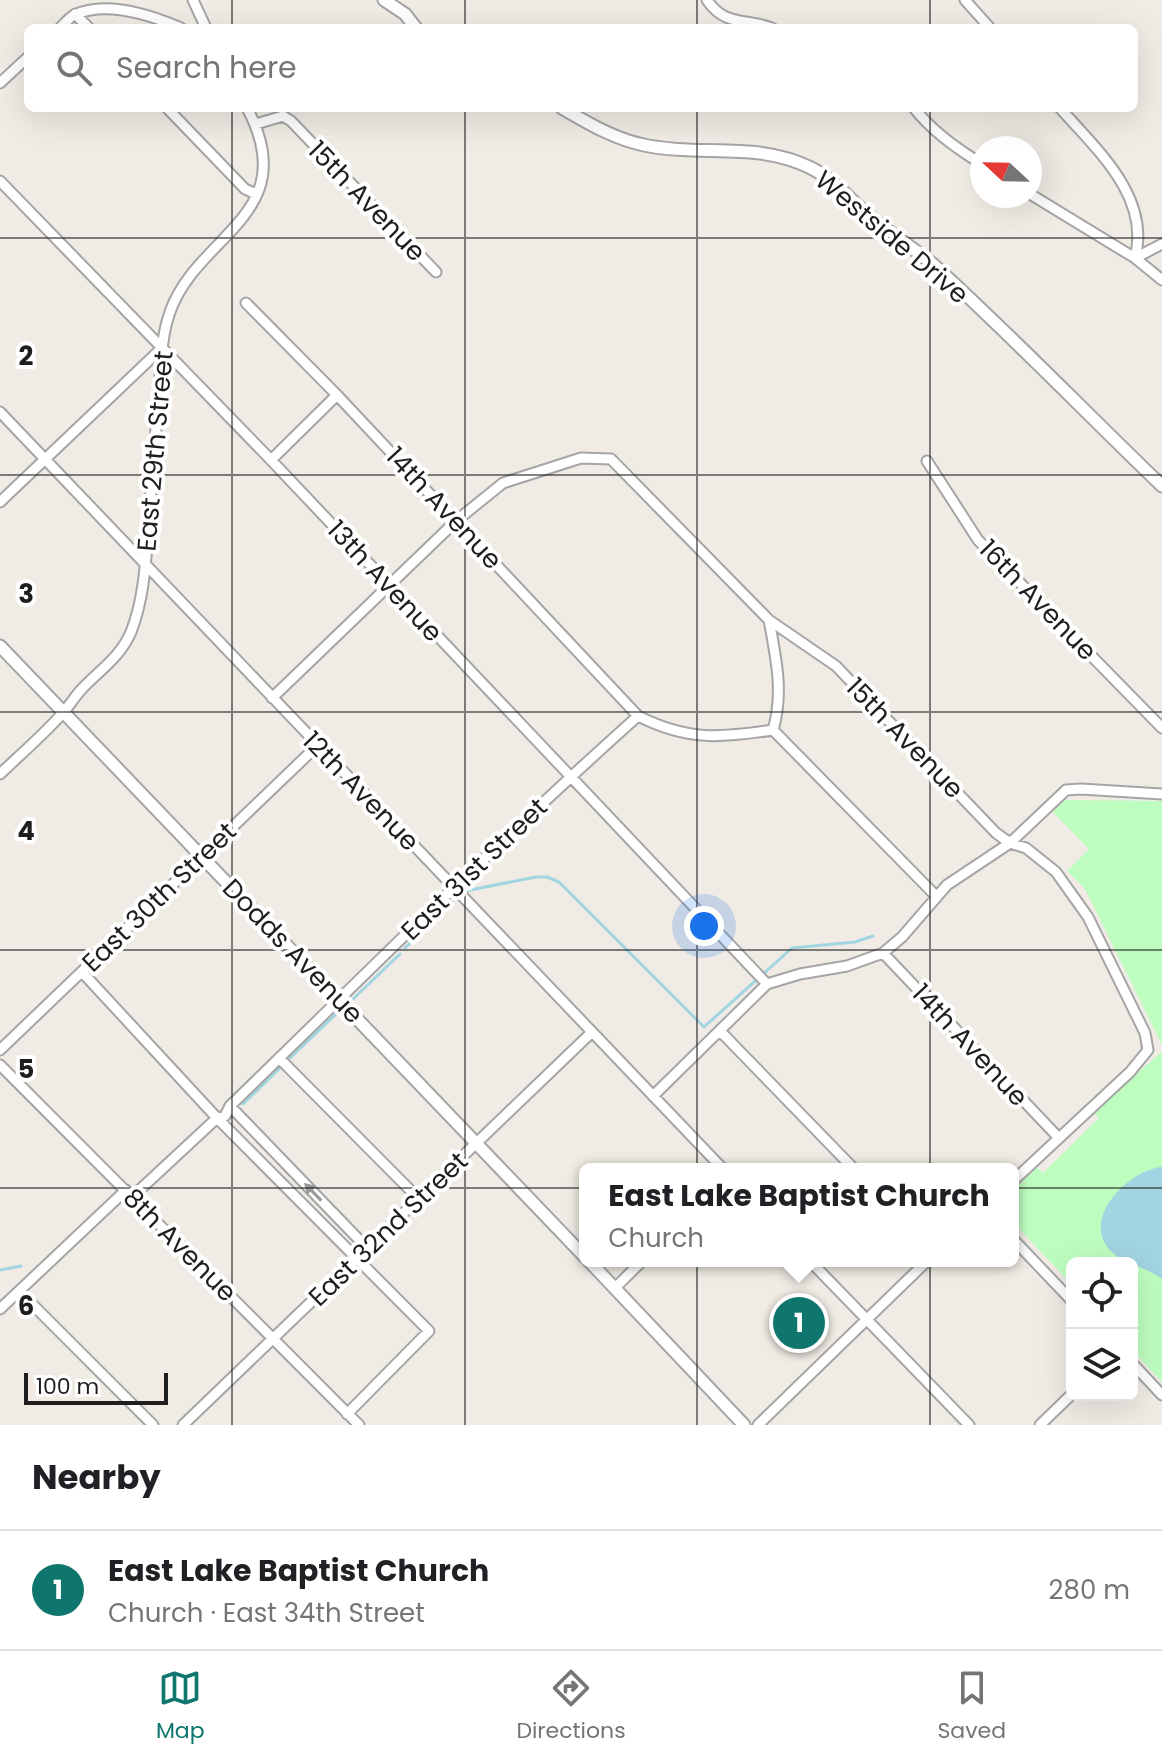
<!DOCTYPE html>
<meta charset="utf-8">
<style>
:root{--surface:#fff;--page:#f2f2f2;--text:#202124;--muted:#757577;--line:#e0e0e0;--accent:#0f766e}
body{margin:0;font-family:Poppins,sans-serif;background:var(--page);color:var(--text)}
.controls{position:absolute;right:24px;bottom:24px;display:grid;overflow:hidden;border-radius:12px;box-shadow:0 8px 32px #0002}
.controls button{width:72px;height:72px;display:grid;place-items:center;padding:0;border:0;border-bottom:2px solid var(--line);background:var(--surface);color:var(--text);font:40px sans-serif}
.compass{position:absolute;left:970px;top:136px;width:72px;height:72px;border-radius:50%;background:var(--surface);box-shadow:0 8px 32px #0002;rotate:292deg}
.scale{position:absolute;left:24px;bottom:20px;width:144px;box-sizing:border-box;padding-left:8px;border:4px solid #1e1e1e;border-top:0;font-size:22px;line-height:28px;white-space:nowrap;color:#1e1e1e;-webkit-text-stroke:6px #fff;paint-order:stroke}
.you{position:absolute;left:704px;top:926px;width:28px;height:28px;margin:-20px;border:6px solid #fff;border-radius:50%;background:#1a73e8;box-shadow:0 0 0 12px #1a73e833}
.badge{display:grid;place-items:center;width:52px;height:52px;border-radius:50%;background:var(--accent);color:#fff;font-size:26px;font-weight:700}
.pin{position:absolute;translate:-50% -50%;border:4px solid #fff;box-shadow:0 2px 8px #0006}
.popup{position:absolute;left:579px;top:1163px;width:440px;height:104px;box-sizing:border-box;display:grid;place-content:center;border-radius:12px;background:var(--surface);filter:drop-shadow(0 2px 6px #0005);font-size:26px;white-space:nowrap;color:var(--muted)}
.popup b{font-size:30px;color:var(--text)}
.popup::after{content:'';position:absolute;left:50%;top:100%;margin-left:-16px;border:16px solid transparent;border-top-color:var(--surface)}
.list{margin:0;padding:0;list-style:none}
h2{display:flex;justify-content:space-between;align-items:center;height:104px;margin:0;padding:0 32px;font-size:34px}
h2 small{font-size:26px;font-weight:400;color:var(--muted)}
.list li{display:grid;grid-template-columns:52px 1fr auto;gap:24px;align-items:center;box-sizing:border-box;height:120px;padding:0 32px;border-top:2px solid var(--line)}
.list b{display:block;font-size:30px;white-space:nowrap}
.list p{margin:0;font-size:26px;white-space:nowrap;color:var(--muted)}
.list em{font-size:26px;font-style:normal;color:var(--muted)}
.icon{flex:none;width:44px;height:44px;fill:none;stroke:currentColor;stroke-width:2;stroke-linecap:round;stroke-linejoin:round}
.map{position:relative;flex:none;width:1162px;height:1425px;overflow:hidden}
.search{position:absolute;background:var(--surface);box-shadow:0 8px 32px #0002;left:24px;right:24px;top:24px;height:88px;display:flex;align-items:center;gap:20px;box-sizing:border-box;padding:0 28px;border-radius:12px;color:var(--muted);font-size:30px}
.sheet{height:224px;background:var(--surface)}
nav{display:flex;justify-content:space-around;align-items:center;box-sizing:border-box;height:112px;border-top:2px solid var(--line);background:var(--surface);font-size:22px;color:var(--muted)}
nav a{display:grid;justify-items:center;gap:4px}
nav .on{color:var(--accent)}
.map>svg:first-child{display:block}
.park{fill:#befdc0}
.water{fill:#a1d5e1}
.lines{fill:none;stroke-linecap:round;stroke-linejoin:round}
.stream{stroke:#a1d5e1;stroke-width:3}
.minor-casing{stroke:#a5a5a5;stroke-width:13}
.tertiary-casing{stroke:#a5a5a5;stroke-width:15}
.minor{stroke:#fff;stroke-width:9}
.tertiary{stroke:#fff;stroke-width:11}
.oneway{fill:#9a9a9a}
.grid{fill:none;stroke:#1e1e1e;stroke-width:2;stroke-opacity:0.55}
.labels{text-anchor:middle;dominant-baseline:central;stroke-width:8;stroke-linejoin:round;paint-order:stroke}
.street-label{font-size:26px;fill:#1e1e1e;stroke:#fff}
.grid-label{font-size:26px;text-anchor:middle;font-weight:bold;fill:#1e1e1e;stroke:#fff;stroke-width:8;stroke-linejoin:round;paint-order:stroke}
</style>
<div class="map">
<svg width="1162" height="1425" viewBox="0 0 1162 1425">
<rect width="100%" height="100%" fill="#f0ebe4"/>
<!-- park -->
<path class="park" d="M1064,800L1162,801V1045L1085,889L1067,871L1089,849L1053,812Z
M1162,1052V1382L1132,1350V1263H1072V1285L1013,1222V1191L1036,1167L1043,1173L1099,1118L1093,1111Z"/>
<!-- water -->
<path class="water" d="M1162,1167V1279C1147,1267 1126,1265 1112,1252C1078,1221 1129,1169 1162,1167Z"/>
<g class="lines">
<!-- stream -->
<path class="stream" d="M465,891L536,877H547L559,882L704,1027L792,948L855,942L873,936
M405,948L452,902
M353,999L400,954
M289,1059L336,1014
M243,1104L281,1067
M0,1270L21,1266"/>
<!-- minor casing -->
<g class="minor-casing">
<path id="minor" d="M193,0L206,28
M707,0C725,27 746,18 772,28
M965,0L990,28
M75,14L89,28
M60,28C64,24 69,18 74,15C106,0 151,15 181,28
M0,83L28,57
M167,108L245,189L256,194
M914,108C932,131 957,149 982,164
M1060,108C1097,150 1151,197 1135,258L1162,244
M256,124L283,116L291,121L436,272
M0,181L271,460L767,984
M1030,194L1135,258L1162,280
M246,303L337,395L638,716C688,741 720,738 773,730
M0,412L723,1169
M271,460L337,395
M927,461L978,540L1162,728
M0,502L162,348
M769,620C776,658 784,693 773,730
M272,698L456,521L503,483L581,458L611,459L769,620L836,666L996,833L1010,843L1026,848L1056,872L1088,917L1145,1033L1148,1050L1130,1072L1013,1181
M773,730L937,897
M0,774C20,755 42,736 61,715C68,708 73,699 80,691C98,671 120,658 131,632C145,597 146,555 149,518C152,475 156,433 159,390C161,365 161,337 170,312C197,234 304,215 247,108
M883,953L1058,1137
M82,972L217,1118L429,1331L347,1414
M721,1032L854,1169
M0,1050L318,745
M279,1058L419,1199
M0,1065L359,1425
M653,1096L767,984L800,974L847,966L883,953L902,937L947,885L1010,843L1066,790L1081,789L1162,794
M230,1106L367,1248
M132,1197L217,1118L225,1116L230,1106C365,975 498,841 638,716
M1013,1239L1072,1301
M810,1261L969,1425
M615,1288L642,1261
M19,1291L153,1425
M0,1309L126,1190
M1132,1363L1162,1395
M183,1425L591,1033
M758,1425L927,1261
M1040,1425L1072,1394"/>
</g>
<!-- tertiary casing -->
<g class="tertiary-casing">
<path id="tertiary" d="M384,0L405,14L416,28
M562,108C588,123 614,139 644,145C699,157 759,141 811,168C835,180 852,202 872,218C892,235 915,249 935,266C1013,337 1086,413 1162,486
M0,646L585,1257
M589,1261L744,1425"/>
</g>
<!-- minor -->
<use href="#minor" class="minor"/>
<!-- tertiary -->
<use href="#tertiary" class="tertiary"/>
</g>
<!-- one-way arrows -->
<defs><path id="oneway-solid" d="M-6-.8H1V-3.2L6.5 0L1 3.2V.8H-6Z" transform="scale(2)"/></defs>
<use class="oneway" href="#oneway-solid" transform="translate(313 1192) rotate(-134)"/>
<!-- grid -->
<path class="grid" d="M232,0V28M465,0V28M697,0V28M930,0V28M232,108V1425M465,108V1425M697,108V1425M930,108V1425M0,238H1162M0,475H1162M0,712H1162M0,950H1162M0,1188H1162"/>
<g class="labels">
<!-- street labels -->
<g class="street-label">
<text transform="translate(367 201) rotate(46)">15th Avenue</text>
<text transform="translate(892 237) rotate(40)">Westside Drive</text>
<text transform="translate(155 451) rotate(-85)">East 29th Street</text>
<text transform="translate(444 508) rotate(47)">14th Avenue</text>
<text transform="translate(385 581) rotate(47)">13th Avenue</text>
<text transform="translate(1038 600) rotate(46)">16th Avenue</text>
<text transform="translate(905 738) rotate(46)">15th Avenue</text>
<text transform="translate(361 791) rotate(46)">12th Avenue</text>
<text transform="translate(474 869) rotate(-44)">East 31st Street</text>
<text transform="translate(159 897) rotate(-44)">East 30th Street</text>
<text transform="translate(293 951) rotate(46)">Dodds Avenue</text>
<text transform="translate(970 1045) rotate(47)">14th Avenue</text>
<text transform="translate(388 1229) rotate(-44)">East 32nd Street</text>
<text transform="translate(180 1245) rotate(45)">8th Avenue</text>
</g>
</g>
<g class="grid-label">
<text x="26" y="365">2</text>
<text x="26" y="603">3</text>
<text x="26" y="840">4</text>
<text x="26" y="1078">5</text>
<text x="26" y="1315">6</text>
</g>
</svg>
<div class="controls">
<button><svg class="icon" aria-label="locate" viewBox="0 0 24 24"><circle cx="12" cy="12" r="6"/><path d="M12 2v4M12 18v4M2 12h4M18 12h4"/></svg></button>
<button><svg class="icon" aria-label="layers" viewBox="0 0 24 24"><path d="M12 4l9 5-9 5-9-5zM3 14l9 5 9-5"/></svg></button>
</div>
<svg class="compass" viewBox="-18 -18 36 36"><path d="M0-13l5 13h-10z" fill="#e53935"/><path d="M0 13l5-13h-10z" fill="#757577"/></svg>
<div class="scale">100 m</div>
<div class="you"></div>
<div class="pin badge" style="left:799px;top:1323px">1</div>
<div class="popup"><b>East Lake Baptist Church</b>Church</div>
<div class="search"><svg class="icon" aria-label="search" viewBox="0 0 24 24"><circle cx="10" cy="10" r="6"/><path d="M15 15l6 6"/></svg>Search here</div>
</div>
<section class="sheet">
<h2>Nearby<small></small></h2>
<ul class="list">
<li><span class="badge">1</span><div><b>East Lake Baptist Church</b><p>Church · East 34th Street</p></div><em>280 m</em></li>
</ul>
</section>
<nav>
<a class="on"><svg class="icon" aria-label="map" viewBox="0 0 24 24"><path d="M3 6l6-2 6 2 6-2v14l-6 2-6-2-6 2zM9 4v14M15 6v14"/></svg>Map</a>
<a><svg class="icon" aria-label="directions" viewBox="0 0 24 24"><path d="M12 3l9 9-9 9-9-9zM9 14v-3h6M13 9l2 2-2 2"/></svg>Directions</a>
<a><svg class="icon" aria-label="saved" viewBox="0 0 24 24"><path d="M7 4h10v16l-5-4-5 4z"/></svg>Saved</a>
</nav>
